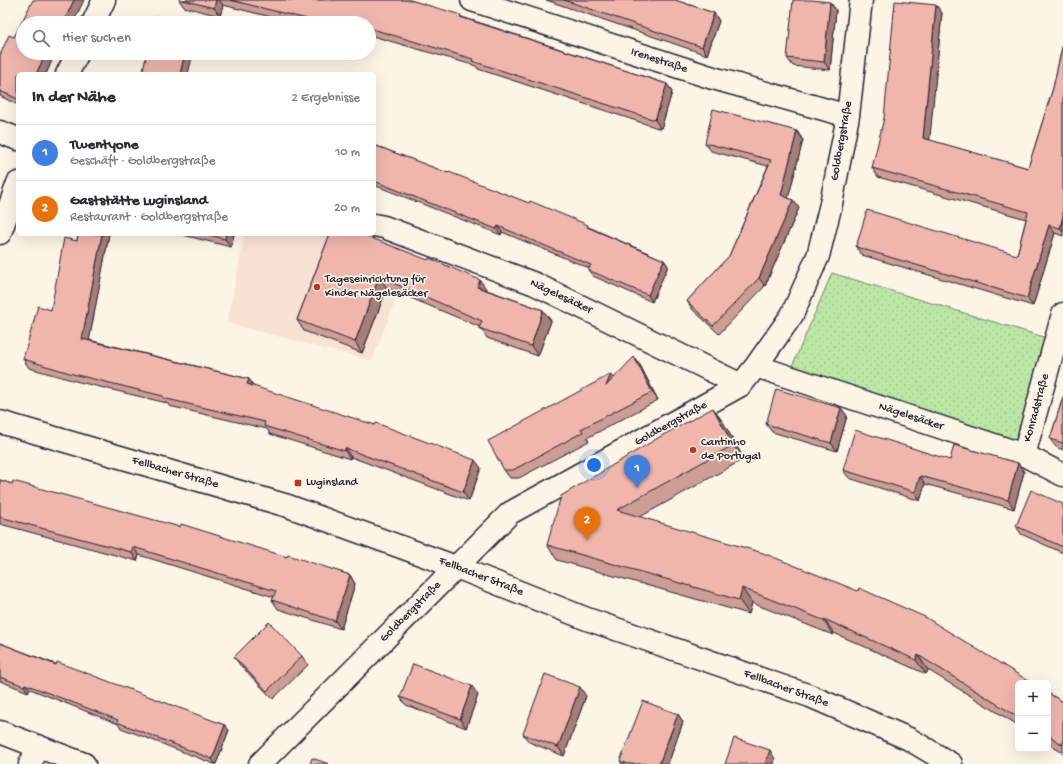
<!DOCTYPE html>
<html lang="de">
<meta charset="utf-8">
<style>
:root{--surface:#fff;--page:#f2f2f3;--text:#2b2b33;--muted:#7c7c81;--line:#e1e1e2;--accent:#111827}
body{margin:0;font-family:"Gochi Hand",sans-serif;background:var(--page);color:var(--text)}
.controls{position:absolute;right:12px;bottom:12px;display:grid;overflow:hidden;border-radius:6px;box-shadow:0 4px 16px #0002}
.controls button{width:36px;height:36px;display:grid;place-items:center;padding:0;border:0;border-bottom:1px solid var(--line);background:var(--surface);color:var(--text);font:20px sans-serif}
.you{position:absolute;left:594px;top:465px;width:14px;height:14px;margin:-10px;border:3px solid #fff;border-radius:50%;background:#1a73e8;box-shadow:0 0 0 6px #1a73e833}
.badge{display:grid;place-items:center;width:26px;height:26px;border-radius:50%;background:var(--accent);color:#fff;font-size:13px;font-weight:700}
.pin{position:absolute;translate:-50% -33px;filter:drop-shadow(0 1px 2px #0008)}
.pin::after{content:'';position:absolute;top:21px;width:14px;height:12px;background:inherit;clip-path:polygon(0 0,100% 0,50% 100%)}
.list{margin:0;padding:0;list-style:none}
h2{display:flex;justify-content:space-between;align-items:center;height:52px;margin:0;padding:0 16px;font-size:17px}
h2 small{font-size:13px;font-weight:400;color:var(--muted)}
.list li{display:grid;grid-template-columns:26px 1fr auto;gap:12px;align-items:center;box-sizing:border-box;height:56px;padding:0 16px;border-top:1px solid var(--line)}
.list b{display:block;font-size:15px;white-space:nowrap}
.list p{margin:0;font-size:13px;white-space:nowrap;color:var(--muted)}
.list em{font-size:13px;font-style:normal;color:var(--muted)}
.icon{flex:none;width:22px;height:22px;fill:none;stroke:currentColor;stroke-width:2;stroke-linecap:round;stroke-linejoin:round}
.map{position:relative;flex:none;width:1063px;height:764px;overflow:hidden}
.search{position:absolute;background:var(--surface);box-shadow:0 4px 16px #0002;left:16px;top:16px;width:360px;height:44px;display:flex;align-items:center;gap:10px;box-sizing:border-box;padding:0 14px;border-radius:22px;color:var(--muted);font-size:15px}
.panel{position:absolute;background:var(--surface);box-shadow:0 4px 16px #0002;left:16px;top:72px;width:360px;height:164px;border-radius:6px}
.map>svg:first-child{display:block}
.built{fill:#f8e2d4}
.green{fill:url(#green-dots);stroke:#6e8470}
.lines{fill:none;stroke-linecap:round;stroke-linejoin:round}
.street-casing{stroke:#22223b;stroke-width:25}
.secondary-casing{stroke:#22223b;stroke-width:25}
.street{stroke:#fcf5e5;stroke-width:22}
.secondary{stroke:#fcf5e5;stroke-width:22}
.wall{fill:#ce9d94;stroke:#22223b}
.shaded-wall{fill:#a87f78;stroke:#22223b}
.building{fill:#f0b6ac;stroke:#22223b}
.poi-dot{fill:#c8321e;stroke:#fcf5e5;stroke-width:1.5}
.labels{text-anchor:middle;dominant-baseline:central;stroke-width:3.5;stroke-linejoin:round;paint-order:stroke}
.street-label{font-size:12px;fill:#22223b;stroke:#fcf5e5}
.poi-label{font-size:12px;fill:#22223b;stroke:#fcf5e5;text-anchor:start}
</style>
<div class="map">
<svg width="1063" height="764" viewBox="0 0 1063 764">
<defs>
<pattern id="green-dots" width="8" height="8" patternUnits="userSpaceOnUse"><rect width="8" height="8" fill="#bbe7a5"/><path d="M2 2h.1M6 6h.1" fill="none" stroke="#a0c68f" stroke-width="1.8" stroke-linecap="round"/></pattern>
</defs>
<rect width="100%" height="100%" fill="#fcf5e5"/>
<filter id="ink" filterUnits="userSpaceOnUse"><feTurbulence type="fractalNoise" baseFrequency=".025" numOctaves="2"/><feDisplacementMap in="SourceGraphic" scale="8" xChannelSelector="R" yChannelSelector="G"/><feConvolveMatrix kernelMatrix="1 2 1 2 8 2 1 2 1" color-interpolation-filters="sRGB"/></filter>
<g filter="url(#ink)">
<!-- built -->
<path class="built" d="M245,234H377L414,252L372,361L227,323Z"/>
<!-- green -->
<path class="green" d="M832,273L1047,338L1017,440L791,369Z"/>
<g class="lines">
<!-- street casing -->
<g class="street-casing">
<path id="street" d="M472,0L713,78L848,116
M93,23L104,0
M67,74L78,53
M0,132L18,139
M374,225L384,227L535,284L741,385
M0,233L18,183
M756,366L1024,455L1063,475
M1024,455L1063,314
M0,732L84,764
M30,764L38,747
M260,764L510,513L741,385L756,366L792,315L818,256L831,204L848,116L861,0"/>
</g>
<!-- secondary casing -->
<g class="secondary-casing">
<path id="secondary" d="M0,422L288,506L456,567L587,619L810,696L909,739L951,764"/>
</g>
<!-- street -->
<use href="#street" class="street"/>
<!-- secondary -->
<use href="#secondary" class="secondary"/>
</g>
<!-- wall -->
<path class="wall" d="M179,0H410L667,84L672,92L661,129L478,69L476,66L369,35V23H295L223,5L220,16L184,7Z
M546,0H675L714,13L719,21L707,55Z
M830,2L836,10L830,70L793,66L787,58Z
M936,5L942,13L929,140L1028,168L1053,88L1063,43V236L1055,233L1033,306L862,255L856,247L1017,255L1026,219L878,177L872,168Z
M23,23V53H55L46,74H18V105L0,96V55L14,37Z
M803,140L788,198L793,200L799,208L765,286L719,334L692,309L687,301L729,256L768,166L711,151L705,143Z
M374,145L591,228L664,260L668,266L652,302L593,276L588,270L589,268L502,232L501,235L374,185Z
M78,234H109L89,340L249,379L254,387L481,468L469,501L351,457L350,459L270,434L267,429L169,406L167,403L79,382L29,368L23,359L51,310L77,241Z
M179,234H234L231,247Z
M330,234L543,310L551,321L538,356L487,338L480,327L387,288L362,353L304,331L297,320Z
M640,365L658,400L587,438L589,441L519,478H510L504,470L611,374L614,378Z
M1063,397V450L1056,447L1050,439Z
M841,408L847,416L837,451L772,432L766,424Z
M723,422L744,459L640,517L1018,683V725L928,670L926,674L834,633L833,635L752,603L749,614L557,560L547,545Z
M950,460L1018,463L1024,472L1014,509L925,484L920,501L849,478L843,470Z
M0,480L12,484L287,557L350,575L355,584L341,629L278,609L272,600L274,597L139,555L137,561L0,524Z
M1063,504V553L1021,534L1016,526Z
M0,643L229,730L216,764H214L121,728L118,724L30,689L28,692L0,681Z
M302,656L308,665L273,699L240,665L234,657Z
M1048,693L1063,702V753L1048,744Z
M478,695L466,728L406,705L400,697Z
M586,696L564,756L529,742L523,734Z
M678,714L683,722L668,764H622L620,761Z"/>
<!-- shaded-wall -->
<path class="shaded-wall" d="M74,0H84L73,23H63Z
M216,0H219L223,5L220,16L214,8Z
M830,2L836,10L830,70L824,62Z
M936,5L942,13L929,147L923,138Z
M714,13L719,21L707,55L702,47Z
M331,17L335,23H330Z
M46,53H55L46,74H36Z
M185,53H193L188,74H180Z
M667,84L672,92L661,129L655,120Z
M797,131L803,140L787,203L781,195Z
M793,200L799,208L765,286L759,278Z
M1063,216V232L1060,228Z
M1049,225L1055,233L1033,306L1027,298Z
M498,226L502,232L501,235L496,229Z
M102,234H109L88,347L82,339Z
M226,234H234L231,247L225,239Z
M664,260L668,266L652,302L648,295Z
M379,277L387,288L362,353L355,342Z
M480,280L487,290L477,287Z
M543,310L551,321L538,356L531,346Z
M634,357L640,365L658,400L652,392Z
M611,374L617,382L606,386Z
M249,379L254,387L247,384Z
M713,408L723,422L744,459L733,445Z
M841,408L847,416L837,451L831,443Z
M345,448L351,457L350,459L345,451Z
M475,460L481,468L469,501L463,492Z
M1018,463L1024,472L1014,509L1008,500Z
M920,476L925,484L920,501L915,492Z
M133,547L139,555L137,561L131,552Z
M350,575L355,584L341,629L335,621Z
M742,588L752,603L749,614L739,600Z
M824,619L834,633L833,635L823,620Z
M918,655L928,670L926,674L916,660Z
M25,684L30,689L28,692L24,686Z
M472,686L478,695L466,728L460,719Z
M580,687L586,696L564,756L558,747Z
M678,714L683,722L668,764H659Z
M225,725L229,730L216,764H215L212,759Z
M770,750L775,759L774,764H765Z"/>
<!-- building -->
<path class="building" d="M33,0H74L63,23H23V53H46L36,74H18V99L0,91V55L9,35L14,37Z
M183,0H216L214,8Z
M230,0H410L461,15L460,17L667,84L655,120L472,61L473,59L369,28V23H351L331,17L330,23H323Z
M564,0H675L714,13L702,47Z
M793,0H812L830,2L824,62L787,58Z
M895,1L936,5L923,138L1028,168L1053,88L1063,43V216L1060,228L1049,225L1027,298L856,247L867,210L1017,255L1028,212L872,168L884,118Z
M157,16L187,23H155Z
M147,53H185L180,74H142Z
M713,109L797,131L781,195L793,200L759,278L713,326L687,301L729,256L771,160L705,143Z
M374,145L448,173L449,172L529,203L530,201L588,225L587,227L664,260L648,295L588,270L591,265L498,226L496,229L374,181Z
M78,234H102L82,339L249,379L247,384L375,425L376,423L475,460L463,492L345,448V451L264,426L265,422L163,398V396L73,374L23,359L38,306L51,310L64,238L77,241Z
M206,234H226L225,239Z
M330,234H361L428,260L429,258L480,280L477,287L543,310L531,346L479,328L482,321L379,277L355,342L297,320Z
M634,357L652,392L581,429L583,432L513,470H504L488,441L611,374L606,386Z
M776,389L841,408L831,443L766,424Z
M1063,397V443L1050,439Z
M713,408L733,445L617,510L763,553L858,591L859,588L925,617L1032,683H1018V717L918,655L916,660L824,619L823,620L742,588L739,600L547,545L561,496L663,435Z
M855,430L950,460L954,445L1018,463L1008,500L920,476L915,492L843,470Z
M0,480L12,484L13,481L180,527L181,524L287,557L288,555L350,575L335,621L272,600L276,591L133,547L131,552L0,517Z
M1031,490L1063,504V547L1016,526Z
M269,622L302,656L267,691L234,657Z
M0,643L56,665L57,662L225,725L212,759L117,722L118,720L25,684L24,686L0,677Z
M413,664L472,686L460,719L400,697Z
M545,674L580,687L558,747L523,734Z
M1048,693L1063,702V745L1048,735Z
M643,701L678,714L659,764H628L620,761Z
M734,738L770,750L765,764H725Z
M312,758L329,764H310Z"/>
</g>
<!-- markers -->
<g class="poi-dot">
<circle cx="317" cy="287" r="4"/>
<circle cx="693" cy="450" r="4"/>
<rect x="294" y="479" width="8" height="8" rx="2"/>
</g>
<g class="labels">
<!-- street labels -->
<g class="street-label">
<text transform="translate(659 61) rotate(18)">Irenestraße</text>
<text transform="translate(842 141) rotate(-80)">Goldbergstraße</text>
<text transform="translate(561 297) rotate(25)">Nägelesäcker</text>
<text transform="translate(1037 408) rotate(-75)">Konradstraße</text>
<text transform="translate(911 417) rotate(18)">Nägelesäcker</text>
<text transform="translate(671 424) rotate(-29)">Goldbergstraße</text>
<text transform="translate(175 473) rotate(16)">Fellbacher Straße</text>
<text transform="translate(481 577) rotate(21)">Fellbacher Straße</text>
<text transform="translate(411 612) rotate(-45)">Goldbergstraße</text>
<text transform="translate(786 689) rotate(20)">Fellbacher Straße</text>
</g>
<!-- poi labels -->
<g class="poi-label">
<text x="325" y="280">Tageseinrichtung für<tspan x="325" dy="14">Kinder Nägelesäcker</tspan></text>
<text x="701" y="443">Cantinho<tspan x="701" dy="14">de Portugal</tspan></text>
<text x="306" y="483">Luginsland</text>
</g>
</g>
</svg>
<div class="controls">
<button>+</button>
<button>−</button>
</div>
<div class="you"></div>
<div class="pin badge" style="left:637px;top:488px;background:#3f7fe0">1</div>
<div class="pin badge" style="left:587px;top:540px;background:#e8710a">2</div>
<div class="search"><svg class="icon" aria-label="search" viewBox="0 0 24 24"><circle cx="10" cy="10" r="6"/><path d="M15 15l6 6"/></svg>Hier suchen</div>
<section class="panel">
<h2>In der Nähe<small>2 Ergebnisse</small></h2>
<ul class="list">
<li><span class="badge" style="background:#3f7fe0">1</span><div><b>Twentyone</b><p>Geschäft · Goldbergstraße</p></div><em>10 m</em></li>
<li><span class="badge" style="background:#e8710a">2</span><div><b>Gaststätte Luginsland</b><p>Restaurant · Goldbergstraße</p></div><em>20 m</em></li>
</ul>
</section>
</div>
